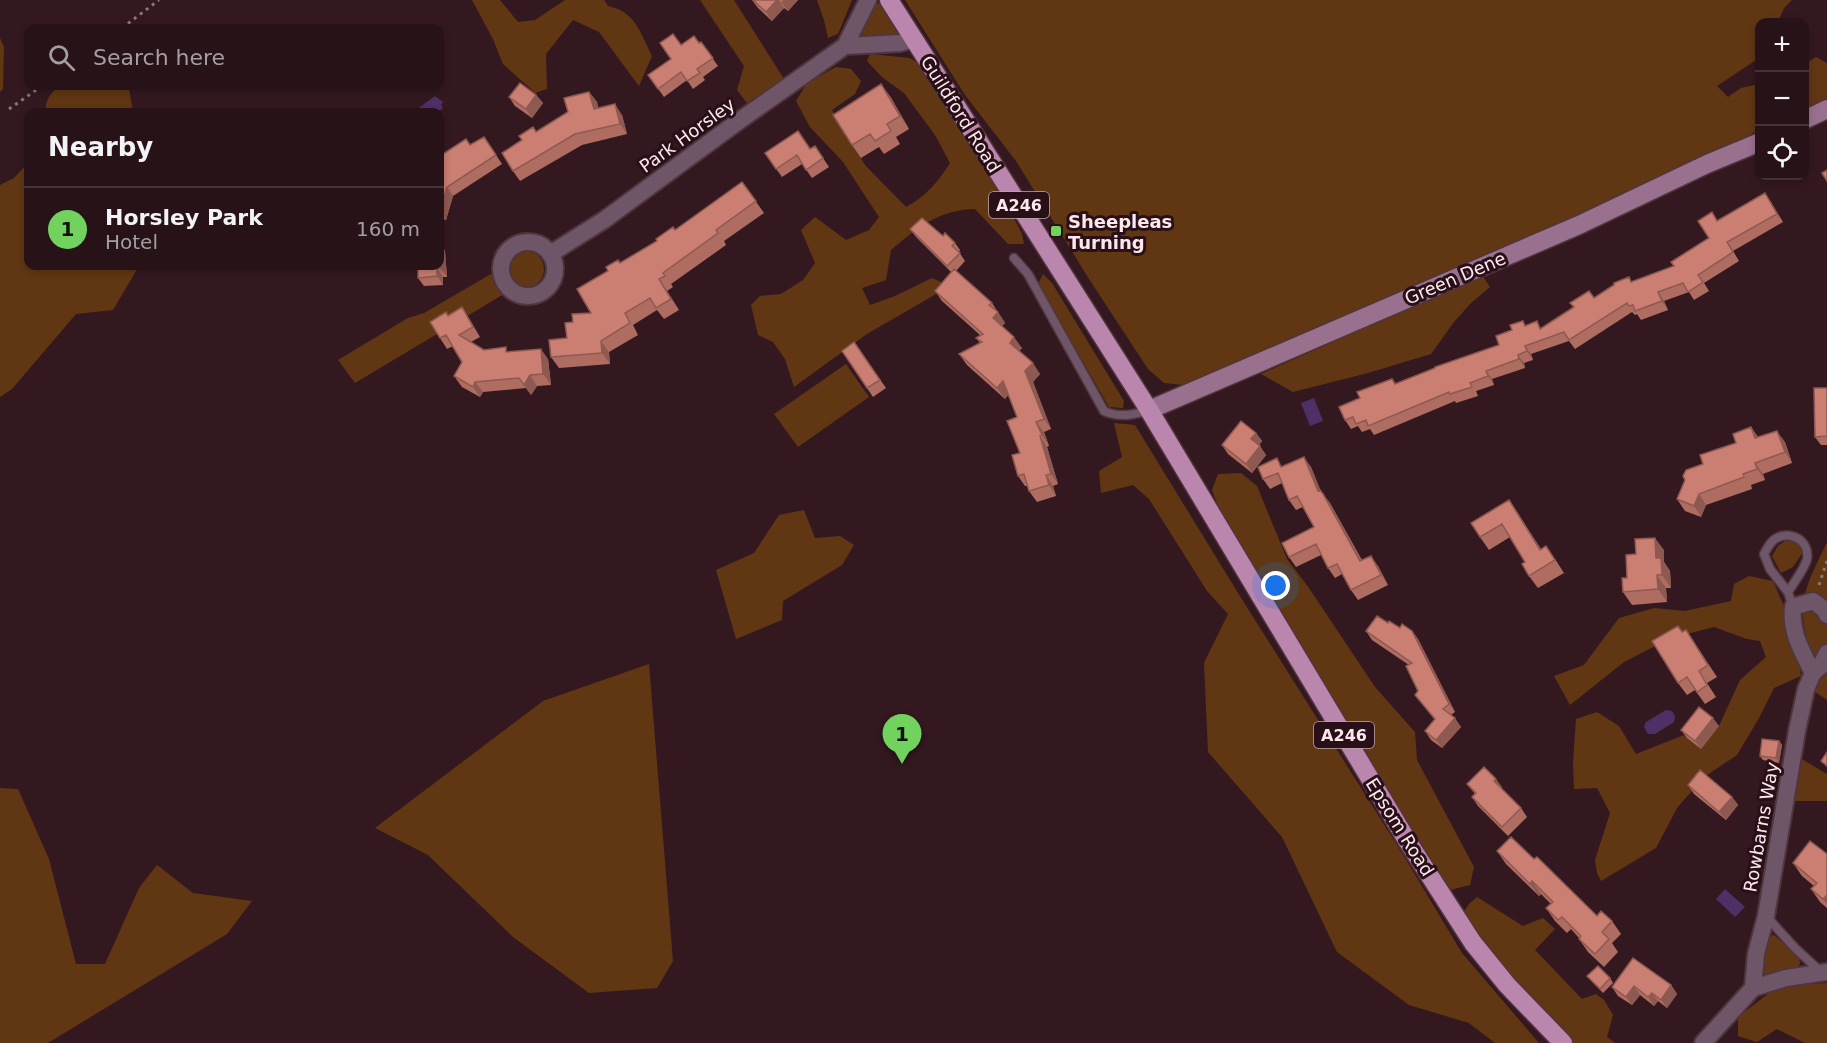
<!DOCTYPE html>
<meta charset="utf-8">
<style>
:root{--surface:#271218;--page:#2f1b21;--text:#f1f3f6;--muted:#a49ea2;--line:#433237;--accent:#71d25e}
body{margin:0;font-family:"DejaVu Sans",sans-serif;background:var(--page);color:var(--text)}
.controls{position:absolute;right:18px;top:18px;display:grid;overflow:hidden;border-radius:12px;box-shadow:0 3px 9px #0003}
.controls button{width:54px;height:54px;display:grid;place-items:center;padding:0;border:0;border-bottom:2px solid var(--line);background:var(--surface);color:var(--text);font:30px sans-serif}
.you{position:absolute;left:1276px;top:586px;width:21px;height:21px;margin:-15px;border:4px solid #fff;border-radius:50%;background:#1a73e8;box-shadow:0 0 0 9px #1a73e833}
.badge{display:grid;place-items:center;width:39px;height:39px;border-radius:50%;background:var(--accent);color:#111;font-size:20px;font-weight:700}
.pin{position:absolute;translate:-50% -50px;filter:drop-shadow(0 2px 3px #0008)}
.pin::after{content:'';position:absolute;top:32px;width:21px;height:18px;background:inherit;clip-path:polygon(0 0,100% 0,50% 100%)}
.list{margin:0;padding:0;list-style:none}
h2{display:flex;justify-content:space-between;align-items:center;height:78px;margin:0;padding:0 24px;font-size:26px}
h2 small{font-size:20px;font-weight:400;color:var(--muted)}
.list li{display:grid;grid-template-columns:39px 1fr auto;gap:18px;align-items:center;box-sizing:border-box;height:84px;padding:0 24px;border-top:2px solid var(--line)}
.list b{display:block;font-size:22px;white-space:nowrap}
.list p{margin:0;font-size:20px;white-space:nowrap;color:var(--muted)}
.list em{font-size:20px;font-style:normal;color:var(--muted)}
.icon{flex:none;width:33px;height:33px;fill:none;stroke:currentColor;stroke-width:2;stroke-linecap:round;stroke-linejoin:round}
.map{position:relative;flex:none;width:1827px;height:1043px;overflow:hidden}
.search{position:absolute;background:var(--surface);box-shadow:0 3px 9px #0003;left:24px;top:24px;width:420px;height:66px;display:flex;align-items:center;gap:15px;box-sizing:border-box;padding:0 21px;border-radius:12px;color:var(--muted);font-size:22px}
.panel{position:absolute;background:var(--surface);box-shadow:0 3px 9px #0003;left:24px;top:108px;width:420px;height:162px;border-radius:12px}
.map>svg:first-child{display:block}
.green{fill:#613713}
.water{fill:#4e2f66}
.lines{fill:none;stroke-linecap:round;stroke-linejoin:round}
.lane-casing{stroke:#50353d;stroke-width:11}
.street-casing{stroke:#50353d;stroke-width:20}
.secondary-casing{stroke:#50353d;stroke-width:21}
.primary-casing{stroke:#50353d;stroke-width:21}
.path{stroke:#8c747a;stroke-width:3;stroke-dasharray:3 4.5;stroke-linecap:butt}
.lane{stroke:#6e5567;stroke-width:8}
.street{stroke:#6e5567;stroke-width:16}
.secondary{stroke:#99718f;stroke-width:18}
.primary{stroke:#bb86ad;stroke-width:18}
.wall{fill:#af6d62}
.shaded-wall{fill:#8e5950}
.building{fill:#cb7f72;stroke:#8e5950;stroke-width:1.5}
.poi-dot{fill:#71d25e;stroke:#290f17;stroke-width:2}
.labels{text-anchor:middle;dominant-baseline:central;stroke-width:6;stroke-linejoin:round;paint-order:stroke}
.shield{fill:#290f17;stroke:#bda7ac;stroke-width:1.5}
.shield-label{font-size:16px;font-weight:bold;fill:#fce8ec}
.street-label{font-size:18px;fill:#fce8ec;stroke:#290f17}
.poi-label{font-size:18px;font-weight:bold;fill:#fce8ec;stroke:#290f17;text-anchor:start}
</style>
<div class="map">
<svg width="1827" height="1043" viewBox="0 0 1827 1043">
<rect width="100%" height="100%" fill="#341820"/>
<!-- green -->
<path class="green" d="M472,0H500L518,22L535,20L565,0H604L608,6C635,11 641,34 652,56L639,86L599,32L573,20L546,54L547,89L535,93L503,64L493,39Z
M700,0H734L784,79L747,103L737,90L744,66Z
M817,0H852L838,34L828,38L824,20Z
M905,0H1792L1784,8L1778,22H1760L1759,58L1717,86L1728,97L1741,88L1759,84V130C1678,173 1593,210 1509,247C1401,295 1292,341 1183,385L1164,383L1148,369L1089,279L1016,161L965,95Z
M884,3L901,32L894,38L869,41L861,33L868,13L875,4Z
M0,38L4,47L3,89L0,92Z
M870,54L910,58L922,66L995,182L1022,234L1024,244H1008L975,209C939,210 918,227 891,250L886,280L862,288L870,305L895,296L932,278L950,286L867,334L794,387L785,359L773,342L758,335L751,305L760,296L781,294L803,280L815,263L801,230L815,217L846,240L869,230L879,217L843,162L810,127L796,101L807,83L836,67L851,69L861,81L855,94L832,110L865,165L906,207C925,197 939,181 950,163L935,135L904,93L882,77L867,61Z
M1816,57L1827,63V100L1805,111V64Z
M60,86H123L129,89L133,112H45C46,100 50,92 60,86Z
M28,163V266H139L113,310L76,314L12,389L0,397V185L14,178Z
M508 269a18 18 0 1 1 36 0a18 18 0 1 1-36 0Z
M491,274L504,294L355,383L338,360L408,318L424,313Z
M1043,274L1052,283L1124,401L1123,408L1109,407L1038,284Z
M1482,275L1490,287L1471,303L1454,322L1431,354L1368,373L1293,392L1261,374Z
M846,364L869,397L798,447L774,414Z
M1114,423L1135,425L1238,593L1402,853L1462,953L1539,1043H1495L1469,1023L1409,1005L1337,952L1282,837L1208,752L1204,663L1228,614L1207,591L1149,499L1133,485L1101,493L1099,471L1122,457Z
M1241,473L1257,486L1287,559L1309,588L1375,687L1415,732L1417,760L1474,867L1470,885L1450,890L1407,826L1223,519L1212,490L1218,474Z
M804,510L815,538L840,536L854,545L842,565L783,601L782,620L736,639L716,570L754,553L779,515Z
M1785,541H1796L1803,552L1793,567L1781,573L1772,556L1778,546Z
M1827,542V700L1815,692C1819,663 1805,644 1803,616C1801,590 1817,564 1827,542Z
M1749,576L1773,581L1783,604L1788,639L1798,656L1801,676L1774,688L1759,718L1737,755L1704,777L1677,808L1656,848L1601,881L1597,873L1595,860L1610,813L1597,788L1574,789L1573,763L1576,719L1597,712L1619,726L1636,754L1684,735L1701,749L1719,726L1740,680L1766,657L1760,641L1747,639L1714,627L1671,638L1624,662L1570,705L1554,676L1584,665L1619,618L1654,608L1685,611L1731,601L1734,584Z
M649,664L673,961L657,988L589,993L513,937L428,855L375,828L543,701Z
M1800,758L1827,774V801H1794Z
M0,788L18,789L49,859L76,964H105L139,888L157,865L193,893L252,901L227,934L48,1043H0Z
M1477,897L1523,926L1543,918L1555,929L1535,950L1582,999L1596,994L1604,1000L1613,1015L1607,1037L1615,1043H1569L1478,940L1463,913L1469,904Z
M1774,935L1799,956L1800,964L1795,970L1773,975L1765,974L1761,969L1762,955L1769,936Z
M1827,983V1043H1805L1777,1029L1757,1042L1738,1036V1017L1769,993L1797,985Z"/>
<!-- water -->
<path class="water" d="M435,96L443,102L441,105L443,108L438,112H413Z
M1314,398L1323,421L1310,426L1301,403Z
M1666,710L1672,711L1675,716L1674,722L1655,734H1648L1644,727L1646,722Z
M1725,889L1745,907L1735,917L1716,899Z"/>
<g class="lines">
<!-- lane casing -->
<g class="lane-casing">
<path id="lane" d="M1014,258L1028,274L1104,411C1119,418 1134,415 1149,410
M1788,592C1793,584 1805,568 1807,559C1810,541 1790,529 1775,539C1770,542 1767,549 1764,554L1770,569L1788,592L1793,607
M1766,916L1795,948L1821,972"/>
</g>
<!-- street casing -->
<g class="street-casing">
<path id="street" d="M845,46L868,0
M501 269a27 27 0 1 1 54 0a27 27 0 1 1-54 0Z
M550,254L604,220L736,123L845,46L900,43L914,39
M1813,673C1802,651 1790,632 1793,607L1813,601L1824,609L1827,615
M1753,988L1756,954L1766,916L1797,731L1806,689L1813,673L1820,667L1827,653
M1703,1043L1753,988L1786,978L1827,972"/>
</g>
<!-- secondary casing -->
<g class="secondary-casing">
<path id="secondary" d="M1804,120L1827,109
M1149,410L1579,225L1707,164L1760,142"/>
</g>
<!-- primary casing -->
<g class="primary-casing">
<path id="primary" d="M889,0L1149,410L1408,842L1473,943L1507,985L1563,1043"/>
</g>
<!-- path -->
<path class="path" d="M122,28L159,0
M9,109L42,86
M1819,585L1827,561"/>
<!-- lane -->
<use href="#lane" class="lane"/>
<!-- street -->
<use href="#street" class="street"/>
<!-- secondary -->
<use href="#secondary" class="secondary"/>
<!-- primary -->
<use href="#primary" class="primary"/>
</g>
<!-- wall -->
<path class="wall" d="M752,0H798L788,11L784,8L772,21L758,8Z
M701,42L718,66L703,77L705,80L693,89L687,80L664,97L648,75L671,59L681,45L699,43Z
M589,92L597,102L598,108L622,115L627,134L582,145L520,181L513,171L522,140L568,112Z
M536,95L543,103L532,118L515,106L509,97Z
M890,96L909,129L896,137L900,144L884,154L879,147L861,158L852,145Z
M484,137L502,164L453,196L446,220L440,218V156L471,145Z
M815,146L829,167L812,178L802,164L782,177L765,153L811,149Z
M742,182L764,213L724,241L726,245L671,284L673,287L667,291L679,310L664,319L657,310L633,325L638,335L609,352L610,364L559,368L551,357L591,313L608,271L620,263L675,230Z
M1765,193L1783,222L1733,251L1739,261L1704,283L1709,291L1694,300L1689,292L1664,301L1668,310L1641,320L1637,314L1635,315L1632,312L1575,349L1569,341L1531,354L1533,360L1524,363L1525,368L1492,379L1494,385L1476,391L1478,396L1456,403L1455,401L1374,435L1370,429L1362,432L1358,426L1351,429L1345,420L1360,398L1392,379L1396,384L1499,345L1512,330L1526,325L1542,328L1594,298L1632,282L1674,266L1709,238L1718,220Z
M910,229L943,236L955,243L960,250L959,252L965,261L956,271L992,303L1005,323L1002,326L1022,348L1019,351L1040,374L1033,382L1051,429L1044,432L1049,446L1047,447L1058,484L1053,486L1056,496L1037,502L1029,491L1028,486H1025L1018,476L1020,453L1017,417L1008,394L1005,399L967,365L959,354L980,343L976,338L980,335L942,301L935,291L951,272L916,237Z
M440,244L445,251L447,277H443V285L424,286L418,278L440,266Z
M462,307L480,337L471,342L484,350L508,352L548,359L551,385L537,386L531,395L526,388L483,392L480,397L462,387L454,376L462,362L453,346L447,349L440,338L448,315Z
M854,342L886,388L873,397L842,351Z
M1827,388V445H1821L1815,437Z
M1751,427L1758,437L1785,442L1792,463L1763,474L1765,480L1751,485L1752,489L1706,505L1701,517L1685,511L1677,499L1703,464L1736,443Z
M1256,433L1262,441L1259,445L1266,455L1252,473L1228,454L1222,445Z
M1283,466L1311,467L1320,490L1330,503L1362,560L1378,566L1388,585L1358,600L1351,590L1342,574L1335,578L1328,568L1321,555L1296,567L1289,557L1314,527L1303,507L1296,510L1289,500L1282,483L1270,489L1263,479Z
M1509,500L1541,549L1555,559L1564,573L1538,588L1529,576L1525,562L1510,537L1489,550L1480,537Z
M1664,550V562L1670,571L1671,588H1666L1667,602L1632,605L1623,592L1636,554Z
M1388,623L1412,631L1418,639L1455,712L1451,715L1461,727L1442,748L1431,740L1425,731L1435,720L1415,695L1418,691L1409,665L1372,640L1366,631Z
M1686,630L1717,677L1707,683L1716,697L1705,704L1695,690L1687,695L1678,683L1682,632Z
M1719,726L1701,749L1687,738L1681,730Z
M1779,741L1782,745L1779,763L1763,760L1760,756Z
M1467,784L1502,787L1501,788L1521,808L1527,817L1508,836L1478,806L1472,797L1475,794Z
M1688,785L1732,797L1738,805L1726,820L1694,794Z
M1497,851L1534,859L1597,916L1612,921L1621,934L1612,943L1618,952L1604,967L1588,952L1579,939V938L1571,929L1567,933L1555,921L1546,908L1551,904L1541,894L1539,896L1506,864Z
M1827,854V908L1820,902L1811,889L1814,886L1802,876L1793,863Z
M1587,976L1610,978L1613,983L1603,993Z
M1671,985L1677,994L1667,1008L1658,1001L1654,1006L1640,995L1632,1005L1618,996L1612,987Z"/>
<!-- shaded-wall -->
<path class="shaded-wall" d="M777,0H779L784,8L772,21L766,12Z
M784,0H798L788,11L781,2Z
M881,84L890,96L909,129L900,116Z
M589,92L597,102L601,120L594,109Z
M536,95L543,103L532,118L526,109Z
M615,104L622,115L627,134L620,124Z
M447,187L453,196L446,220L440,211Z
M1765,193L1771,202L1783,222L1777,214Z
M440,244L445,251L447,277L440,268Z
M437,268L443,277V285L437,276Z
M659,279L667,291L679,310L671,299Z
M1658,292L1664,301L1668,310L1662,301Z
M462,307L469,318L480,337L473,327Z
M998,312L1005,323L1000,328L993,318Z
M1014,337L1022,348L1017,353L1010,343Z
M601,341L609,352L610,364L602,353Z
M1525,346L1531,354L1533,360L1527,351Z
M541,349L548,359L551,385L543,374Z
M1518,355L1524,363L1525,368L1519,359Z
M1033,363L1040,374L1033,382L1051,429L1044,419L1025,371Z
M1486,371L1492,379L1494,385L1488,376Z
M530,375L537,386L531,395L524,385Z
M1003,381L1011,392L1005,399L997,388Z
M475,382L483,392L480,397L473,387Z
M1036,422L1044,432L1049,446L1042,435Z
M1751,427L1759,439L1755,438Z
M1777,431L1785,442L1792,463L1785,452Z
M1256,433L1262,441L1257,448L1251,439Z
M1040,436L1047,447L1058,484L1051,474Z
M1260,446L1266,455L1252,473L1246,464Z
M1304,457L1311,467L1325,501L1318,491Z
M1755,463L1763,474L1765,480L1757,469Z
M1046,475L1053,486L1056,496L1049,485Z
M1323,494L1330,503L1367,571L1360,561Z
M1699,494L1706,505L1701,517L1694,506Z
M1509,500L1518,513L1549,563L1540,550Z
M1655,538L1664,550V562L1670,571L1671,588L1662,575L1656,558Z
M1371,556L1378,566L1388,585L1381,575Z
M1657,575L1666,588L1667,602L1658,589Z
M1412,631L1418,639L1455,712L1449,704Z
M1455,718L1461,727L1442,748L1436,740Z
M1713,718L1719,726L1701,749L1695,741Z
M1779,741L1782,745L1779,763L1776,758Z
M1496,779L1502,787L1500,790L1494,781Z
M1732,797L1738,805L1726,820L1719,812Z
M1532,881L1541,894L1539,896L1530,884Z
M1827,895V904L1823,899Z
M1671,985L1677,994L1667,1008L1661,1000Z
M1634,986L1640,995L1632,1005L1626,997Z
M1652,993L1658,1001L1654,1006L1648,997Z"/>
<!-- building -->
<path class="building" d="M753,0H777L766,12Z
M673,34L681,45L694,36L699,43L701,42L713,58L697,69L700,73L687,81L681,72L658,89L648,75L671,59L660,43Z
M520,83L536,95L526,109L509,97Z
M881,84L900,116L887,124L891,131L875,141L870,134L852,145L833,115Z
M589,92L594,109L615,104L620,124L575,134L513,171L502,153L522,140L519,136L533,127L536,132L568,112L564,98Z
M798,131L810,149L815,146L823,158L806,170L797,155L776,169L765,153Z
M484,137L496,155L447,187L440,211V156L466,139L470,145Z
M1827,170V181L1822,173Z
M742,182L756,201L716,230L718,233L663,273L665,276L659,279L671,299L656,308L650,298L625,313L630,323L601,341L602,353L551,357L549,340L567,338L565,323L573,322L572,314L591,313L577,289L608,271L606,267L618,260L620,263L657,241L656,239L673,227L675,230Z
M1765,193L1777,214L1727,242L1733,252L1698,275L1703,282L1688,292L1683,283L1658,292L1662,301L1635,311L1633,305L1629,306L1627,303L1569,340L1564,332L1525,346L1527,351L1518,355L1519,359L1486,371L1488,376L1470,383L1472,387L1450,394L1449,392L1368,426L1366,420L1356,424L1353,417L1345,420L1339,407L1360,398L1357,392L1392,379L1395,384L1435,368V367L1499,345L1496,336L1512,330L1510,325L1523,321L1525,326L1537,321L1540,329L1574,307L1570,303L1589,291L1594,298L1614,285V283L1629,277L1631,282L1674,266L1671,262L1709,238L1698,221L1712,212L1717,221Z
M922,218L943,236L945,233L955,243L952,246L960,253L947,266L910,229Z
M440,254V268H437V276L418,278V266H440Z
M954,269L992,303L989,305L998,312L993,318L1014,337L1010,343L1033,363L1025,371L1044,419L1036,422L1042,435L1040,436L1051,474L1046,475L1049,485L1029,491L1024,474L1018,476L1012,455L1020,453L1007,421L1017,417L1003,381L997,388L959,354L982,342L976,338L983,334L935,291Z
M462,307L473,327L459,335L484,350L506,347V352L541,349L543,374L530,375L524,385L519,378L475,382L473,387L454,376L462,362L446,335L440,338L430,322L446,312L448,316Z
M854,342L880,380L867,388L842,351Z
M1814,388H1827V436L1815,437Z
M1241,421L1256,433L1251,439L1260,446L1246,464L1222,445Z
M1751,427L1755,438L1777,431L1785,452L1755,463L1757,469L1743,474L1744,477L1699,494L1694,506L1677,499L1685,480L1683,476L1686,470L1703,464L1700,455L1736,443L1733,434Z
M1304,457L1318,491L1320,490L1323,494L1360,561L1371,556L1381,575L1351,590L1337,564L1328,568L1316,544L1289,557L1282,543L1314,527L1297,496L1289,500L1278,473L1263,479L1258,467L1277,458L1281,467Z
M1509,500L1540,550L1546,546L1555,560L1529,576L1522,564L1525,562L1502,524L1480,537L1471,523Z
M1655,538L1656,558H1661L1662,575H1657L1658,589L1623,592L1622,578H1627L1626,555L1636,554L1635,539Z
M1377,616L1388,623L1389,621L1400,628L1402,624L1412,631L1449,704L1443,709L1455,718L1436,740L1425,731L1435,719L1415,695L1418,691L1406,666L1412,663L1366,631Z
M1678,626L1682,632L1686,630L1708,665L1699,671L1707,685L1697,692L1687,677L1678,683L1652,641Z
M1699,707L1713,718L1695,741L1681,730Z
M1762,739L1779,741L1776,758L1760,756Z
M1827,752V766L1821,761Z
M1484,767L1496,779L1494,781L1521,808L1502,827L1472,797L1476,793L1467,784Z
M1700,770L1732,797L1719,812L1688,785Z
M1511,837L1534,859L1537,857L1597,916L1601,911L1612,921L1602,932L1609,939L1595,954L1579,939L1581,936L1562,917L1558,920L1546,908L1553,902L1532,881L1530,884L1497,851Z
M1810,841L1827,854V895L1823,899L1811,889L1817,883L1793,863Z
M1633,958L1671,985L1661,1000L1652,993L1648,997L1634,986L1626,997L1612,987Z
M1598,966L1610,978L1600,989L1587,976Z"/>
<!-- markers -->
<rect class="poi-dot" x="1050" y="225" width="12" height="12" rx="3"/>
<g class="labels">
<!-- shield labels -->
<g class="shield">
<rect x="989" y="192" width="60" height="26" rx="4.5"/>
<rect x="1314" y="722" width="60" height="26" rx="4.5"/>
</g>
<g class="shield-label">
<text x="1019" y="205">A246</text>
<text x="1344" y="735">A246</text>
</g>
<!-- street labels -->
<g class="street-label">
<text transform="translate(961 114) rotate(58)">Guildford Road</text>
<text transform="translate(687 135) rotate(-36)">Park Horsley</text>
<text transform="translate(1455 278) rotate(-23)">Green Dene</text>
<text transform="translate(1400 827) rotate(58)">Epsom Road</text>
<text transform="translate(1761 827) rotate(-80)">Rowbarns Way</text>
</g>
<!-- poi labels -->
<g class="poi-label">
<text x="1068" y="221">Sheepleas<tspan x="1068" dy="21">Turning</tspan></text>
</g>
</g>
</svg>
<div class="controls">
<button>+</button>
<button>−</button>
<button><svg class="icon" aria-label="locate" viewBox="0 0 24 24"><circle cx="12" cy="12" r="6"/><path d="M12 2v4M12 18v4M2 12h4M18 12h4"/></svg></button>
</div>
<div class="you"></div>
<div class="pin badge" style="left:902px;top:764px">1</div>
<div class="search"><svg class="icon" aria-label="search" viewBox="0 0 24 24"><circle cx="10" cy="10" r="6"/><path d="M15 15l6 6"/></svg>Search here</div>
<section class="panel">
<h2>Nearby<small></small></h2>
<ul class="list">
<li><span class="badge">1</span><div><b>Horsley Park</b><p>Hotel</p></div><em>160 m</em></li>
</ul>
</section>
</div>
